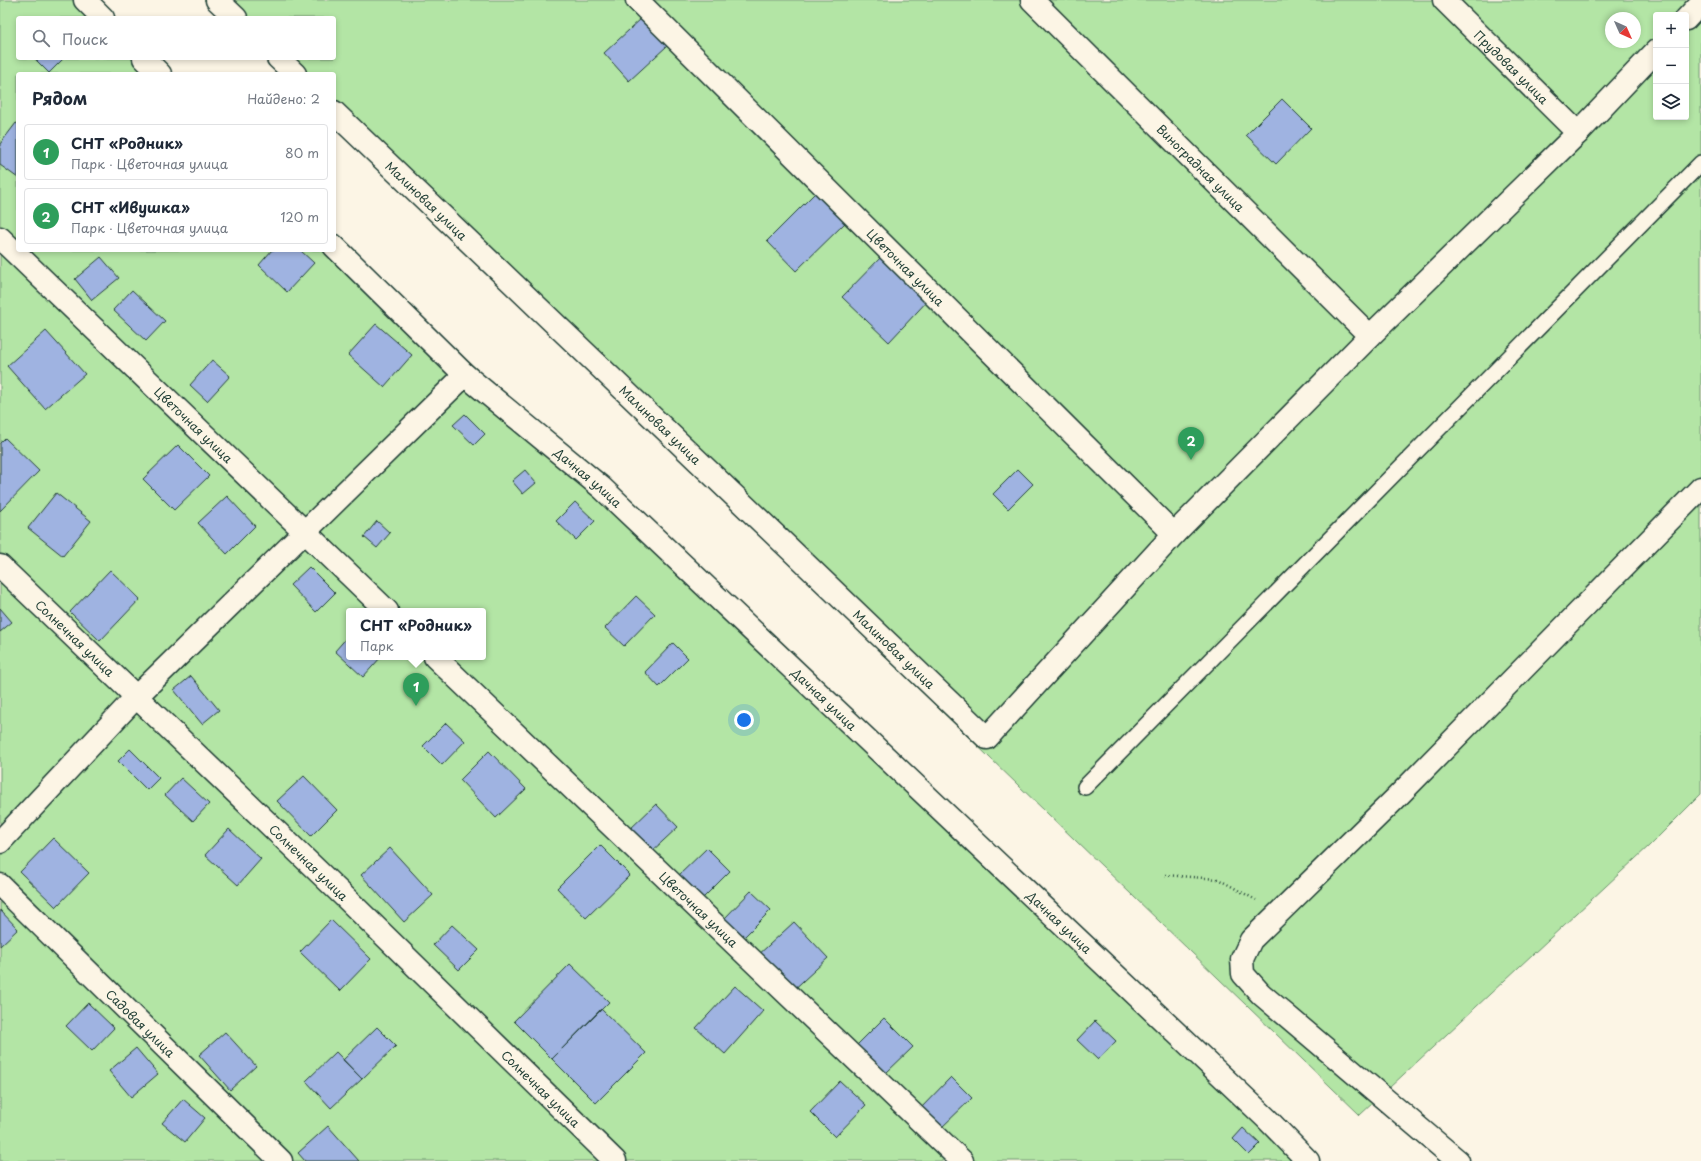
<!DOCTYPE html>
<html lang="ru">
<meta charset="utf-8">
<style>
:root{--surface:#fff;--page:#f2f2f3;--text:#1f2937;--muted:#747a83;--line:#e0e1e3;--accent:#ea580c}
body{margin:0;font-family:"Playpen Sans",sans-serif;background:var(--page);color:var(--text)}
.controls{position:absolute;right:12px;top:12px;display:grid;overflow:hidden;border-radius:4px;box-shadow:0 2px 6px #0003}
.controls button{width:36px;height:36px;display:grid;place-items:center;padding:0;border:0;border-bottom:1px solid var(--line);background:var(--surface);color:var(--text);font:20px sans-serif}
.compass{position:absolute;left:1605px;top:12px;width:36px;height:36px;border-radius:50%;background:var(--surface);box-shadow:0 2px 6px #0003;rotate:135deg}
.you{position:absolute;left:744px;top:720px;width:14px;height:14px;margin:-10px;border:3px solid #fff;border-radius:50%;background:#1a73e8;box-shadow:0 0 0 6px #1a73e833}
.badge{display:grid;place-items:center;width:26px;height:26px;border-radius:50%;background:var(--accent);color:#fff;font-size:13px;font-weight:700}
.pin{position:absolute;translate:-50% -33px;filter:drop-shadow(0 1px 2px #0008)}
.pin::after{content:'';position:absolute;top:21px;width:14px;height:12px;background:inherit;clip-path:polygon(0 0,100% 0,50% 100%)}
.popup{position:absolute;left:346px;top:608px;width:140px;height:52px;box-sizing:border-box;display:grid;place-content:center;border-radius:4px;background:var(--surface);filter:drop-shadow(0 1px 3px #0005);font-size:13px;white-space:nowrap;color:var(--muted)}
.popup b{font-size:15px;color:var(--text)}
.popup::after{content:'';position:absolute;left:50%;top:100%;margin-left:-8px;border:8px solid transparent;border-top-color:var(--surface)}
.list{margin:0;padding:0;list-style:none}
h2{display:flex;justify-content:space-between;align-items:center;height:52px;margin:0;padding:0 16px;font-size:17px}
h2 small{font-size:13px;font-weight:400;color:var(--muted)}
.list li{display:grid;grid-template-columns:26px 1fr auto;gap:12px;align-items:center;box-sizing:border-box;height:56px;margin:0 8px 8px;padding:0 8px;border:1px solid var(--line);border-radius:4px}
.list b{display:block;font-size:15px;white-space:nowrap}
.list p{margin:0;font-size:13px;white-space:nowrap;color:var(--muted)}
.list em{font-size:13px;font-style:normal;color:var(--muted)}
.icon{flex:none;width:22px;height:22px;fill:none;stroke:currentColor;stroke-width:2;stroke-linecap:round;stroke-linejoin:round}
.map{position:relative;flex:none;width:1701px;height:1161px;overflow:hidden}
.search{position:absolute;background:var(--surface);box-shadow:0 2px 6px #0003;left:16px;top:16px;width:320px;height:44px;display:flex;align-items:center;gap:10px;box-sizing:border-box;padding:0 14px;border-radius:4px;color:var(--muted);font-size:15px}
.panel{position:absolute;background:var(--surface);box-shadow:0 2px 6px #0003;left:16px;top:72px;width:320px;height:180px;border-radius:4px}
.map>svg:first-child{display:block}
.green{fill:#b3e5a5;stroke:#69916c;fill-rule:evenodd}
.building{fill:#9fb3e1;stroke:#1f3d34}
.lines{fill:none;stroke-linecap:round;stroke-linejoin:round}
.service-casing{stroke:#1f3d34;stroke-width:18}
.minor-casing{stroke:#1f3d34;stroke-width:25}
.path{stroke:#1f3d34;stroke-width:2.5;stroke-dasharray:1 3;stroke-linecap:butt}
.service{stroke:#fcf5e5;stroke-width:15}
.minor{stroke:#fcf5e5;stroke-width:22}
.labels{text-anchor:middle;dominant-baseline:central;stroke-width:3.5;stroke-linejoin:round;paint-order:stroke}
.street-label{font-size:12px;fill:#1f3d34;stroke:#fcf5e5}
</style>
<div class="map">
<svg width="1701" height="1161" viewBox="0 0 1701 1161">
<rect width="100%" height="100%" fill="#fcf5e5"/>
<filter id="ink" filterUnits="userSpaceOnUse"><feTurbulence type="fractalNoise" baseFrequency=".025" numOctaves="2"/><feDisplacementMap in="SourceGraphic" scale="8" xChannelSelector="R" yChannelSelector="G"/><feConvolveMatrix kernelMatrix="1 2 1 2 8 2 1 2 1" color-interpolation-filters="sRGB"/></filter>
<g filter="url(#ink)">
<!-- green -->
<path class="green" d="M0,0H88L107,18H18V58H149L166,74H18V250H334V234L1312,1161H0ZM349,611H483V657H349Z
M204,0H1701V794L1649,846L1360,1115L334,125V74H281L264,58H334V18H223ZM1656,15H1686V117H1656ZM1611,18H1635V42H1611Z"/>
<!-- building -->
<path class="building" d="M642,18L667,46L629,81L604,53Z
M34,58H64L49,73Z
M1282,99L1311,128L1276,164L1246,135Z
M16,123L18,124V178L0,165V144Z
M817,191L847,221L796,271L767,241Z
M272,250H300L314,263L287,292L259,265Z
M885,253L931,297L889,342L842,297Z
M101,257L119,278L92,300L75,279Z
M132,290L165,321L146,341L113,310Z
M376,324L412,355L384,387L348,355Z
M46,331L85,374L45,409L7,366Z
M212,360L230,376L207,401L190,385Z
M465,414L485,434L474,445L453,425Z
M5,438L39,471L0,511V443Z
M178,445L209,476L174,510L143,479Z
M1018,469L1033,484L1008,509L993,494Z
M525,470L536,483L523,494L512,481Z
M56,493L91,521L63,556L28,528Z
M227,496L255,526L227,554L198,523Z
M575,502L595,521L576,540L556,521Z
M377,521L390,533L377,548L364,537Z
M309,567L335,593L316,612L290,585Z
M110,570L140,599L100,641L70,612Z
M636,596L655,614L624,646L605,628Z
M0,608L12,622L0,632Z
M349,635V657H381L363,677L335,651Z
M673,643L688,658L659,687L645,672Z
M191,676L219,710L202,724L174,690Z
M446,723L465,741L442,765L423,746Z
M130,749L159,778L147,790L118,761Z
M489,751L526,789L496,818L460,780Z
M304,776L337,810L311,836L277,801Z
M181,778L209,804L193,821L165,795Z
M656,804L678,827L649,854L627,832Z
M229,829L261,859L238,885L205,855Z
M53,838L89,873L56,907L20,872Z
M600,845L630,875L586,918L557,888Z
M390,848L433,895L404,922L361,875Z
M707,848L730,871L699,902L676,878Z
M751,891L771,910L743,938L724,919Z
M0,910L18,929L0,946Z
M331,920L371,959L340,991L300,952Z
M794,922L828,958L790,993L756,957Z
M452,925L479,950L459,970L433,945Z
M570,964L609,1002L552,1059L514,1021Z
M735,986L763,1011L725,1054L696,1028Z
M88,1003L114,1028L92,1051L66,1026Z
M601,1009L646,1053L596,1103L552,1059Z
M884,1018L913,1047L885,1074L857,1045Z
M1095,1021L1116,1041L1098,1060L1077,1040Z
M377,1027L396,1046L362,1079L343,1060Z
M225,1032L256,1066L230,1090L199,1055Z
M136,1048L158,1074L131,1097L109,1071Z
M336,1052L362,1079L331,1108L306,1081Z
M951,1077L972,1098L938,1131L918,1111Z
M840,1081L866,1105L835,1137L810,1112Z
M183,1099L205,1118L185,1142L162,1123Z
M328,1126L359,1161H305L298,1153Z
M1243,1128L1260,1144L1249,1155L1233,1139Z"/>
<g class="lines">
<!-- service casing -->
<g class="service-casing">
<path id="service" d="M1085,787L1701,163"/>
</g>
<!-- minor casing -->
<g class="minor-casing">
<g id="minor">
<path d="M85,0L103,18"/>
<path d="M217,0L236,18"/>
<path id="s1" d="M637,0L1174,534"/>
<path id="s2" d="M1032,0L1370,336"/>
<path id="s3" d="M1444,0L1578,133"/>
<path d="M1686,19L1701,3"/>
<path d="M144,58L160,74"/>
<path d="M278,58L295,74"/>
<path id="s4" d="M334,112L987,738L1174,534L1370,336L1578,133L1656,51"/>
<path id="s5" d="M0,238L387,611"/>
<path id="s6" d="M334,246L465,375L602,488L1266,1118L1308,1161"/>
<path id="s7" d="M0,566L350,902L615,1161"/>
<path id="s8" d="M435,657L962,1161"/>
<path d="M0,842L137,696L465,375"/>
<path id="s9" d="M0,885L281,1161"/>
<path d="M1458,1161L1261,994L1243,974L1242,959L1251,940L1395,799L1701,488"/>
</g>
</g>
<!-- path -->
<path class="path" d="M1165,875L1218,879L1256,900"/>
<!-- service -->
<use href="#service" class="service"/>
<!-- minor -->
<use href="#minor" class="minor"/>
</g>
</g>
<g class="labels">
<!-- street labels -->
<g class="street-label">
<text stroke="none"><textPath href="#s3" startOffset="95">Прудовая улица</textPath></text>
<text stroke="none"><textPath href="#s2" startOffset="238">Виноградная улица</textPath></text>
<text stroke="none"><textPath href="#s4" startOffset="128">Малиновая улица</textPath></text>
<text stroke="none"><textPath href="#s1" startOffset="379">Цветочная улица</textPath></text>
<text stroke="none"><textPath href="#s5" startOffset="269">Цветочная улица</textPath></text>
<text stroke="none"><textPath href="#s4" startOffset="452">Малиновая улица</textPath></text>
<text stroke="none"><textPath href="#s6" startOffset="344">Дачная улица</textPath></text>
<text stroke="none"><textPath href="#s7" startOffset="104">Солнечная улица</textPath></text>
<text stroke="none"><textPath href="#s4" startOffset="776">Малиновая улица</textPath></text>
<text stroke="none"><textPath href="#s6" startOffset="668">Дачная улица</textPath></text>
<text stroke="none"><textPath href="#s7" startOffset="428">Солнечная улица</textPath></text>
<text stroke="none"><textPath href="#s8" startOffset="365">Цветочная улица</textPath></text>
<text stroke="none"><textPath href="#s6" startOffset="992">Дачная улица</textPath></text>
<text stroke="none"><textPath href="#s9" startOffset="197">Садовая улица</textPath></text>
<text stroke="none"><textPath href="#s7" startOffset="752">Солнечная улица</textPath></text>
</g>
</g>
</svg>
<div class="controls">
<button>+</button>
<button>−</button>
<button><svg class="icon" aria-label="layers" viewBox="0 0 24 24"><path d="M12 4l9 5-9 5-9-5zM3 14l9 5 9-5"/></svg></button>
</div>
<svg class="compass" viewBox="-18 -18 36 36"><path d="M0-13l5 13h-10z" fill="#e53935"/><path d="M0 13l5-13h-10z" fill="#747a83"/></svg>
<div class="you"></div>
<div class="pin badge" style="left:416px;top:706px;background:#2e9e5b">1</div>
<div class="popup"><b>СНТ «Родник»</b>Парк</div>
<div class="pin badge" style="left:1191px;top:460px;background:#2e9e5b">2</div>
<div class="search"><svg class="icon" aria-label="search" viewBox="0 0 24 24"><circle cx="10" cy="10" r="6"/><path d="M15 15l6 6"/></svg>Поиск</div>
<section class="panel">
<h2>Рядом<small>Найдено: 2</small></h2>
<ul class="list">
<li><span class="badge" style="background:#2e9e5b">1</span><div><b>СНТ «Родник»</b><p>Парк · Цветочная улица</p></div><em>80 m</em></li>
<li><span class="badge" style="background:#2e9e5b">2</span><div><b>СНТ «Ивушка»</b><p>Парк · Цветочная улица</p></div><em>120 m</em></li>
</ul>
</section>
</div>
